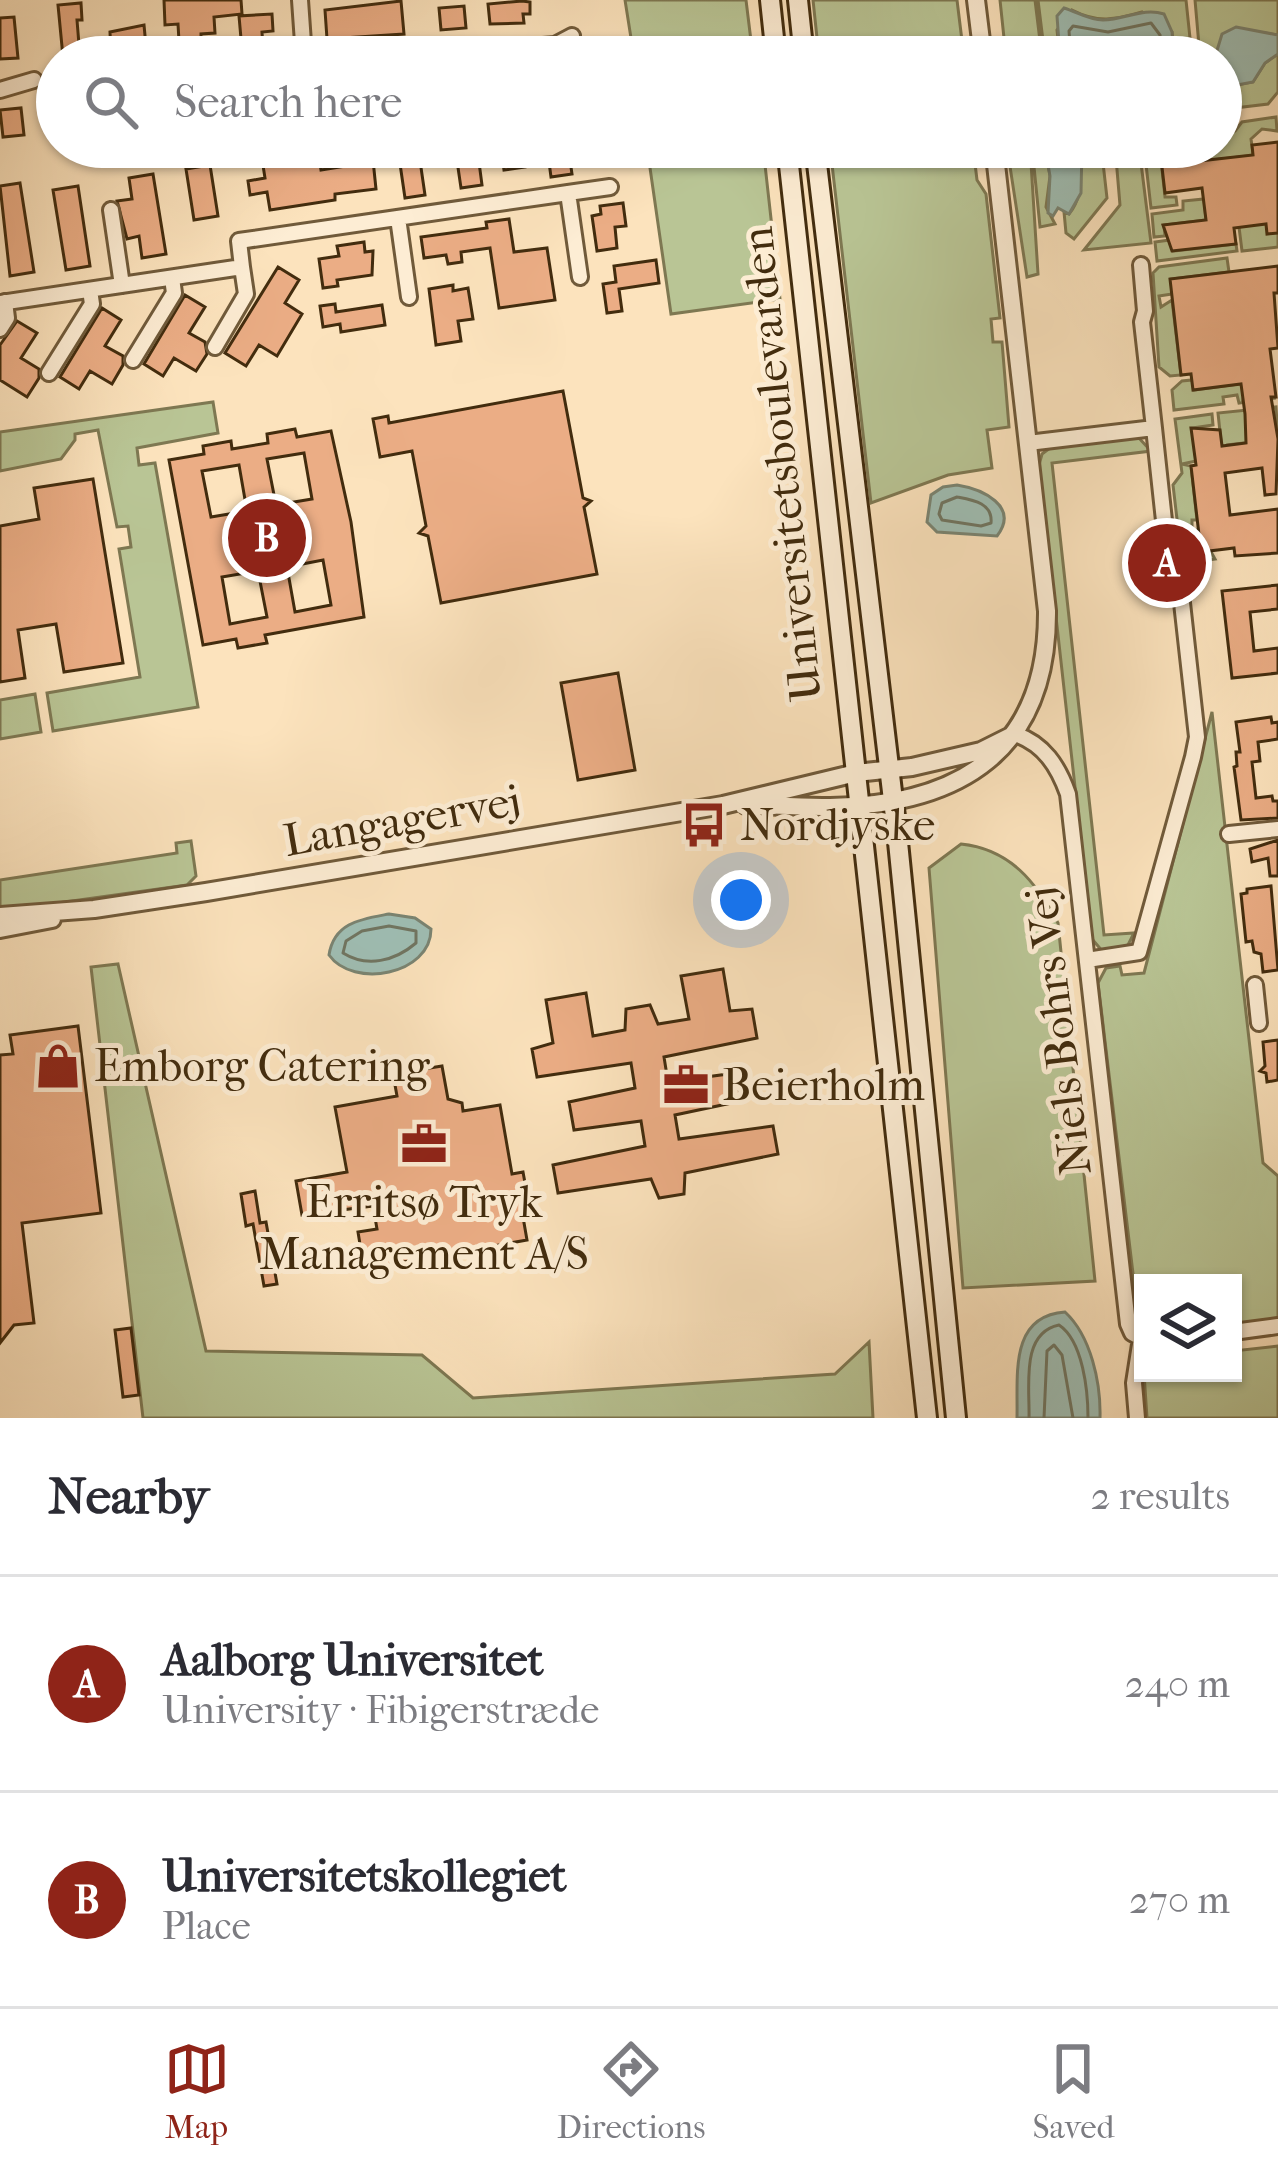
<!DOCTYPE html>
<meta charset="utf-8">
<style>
:root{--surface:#fff;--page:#f2f2f3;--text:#2b2b33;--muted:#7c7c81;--line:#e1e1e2;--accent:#8f2418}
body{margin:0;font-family:"IM FELL French Canon",serif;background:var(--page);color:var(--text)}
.controls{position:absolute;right:36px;bottom:36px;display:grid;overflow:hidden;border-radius:0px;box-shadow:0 3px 9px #0004}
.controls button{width:108px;height:108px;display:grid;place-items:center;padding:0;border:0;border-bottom:3px solid var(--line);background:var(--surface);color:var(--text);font:60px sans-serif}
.you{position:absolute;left:741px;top:900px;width:42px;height:42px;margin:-30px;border:9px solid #fff;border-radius:50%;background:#1a73e8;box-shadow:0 0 0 18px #1a73e833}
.badge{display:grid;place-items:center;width:78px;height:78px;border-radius:50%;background:var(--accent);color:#fff;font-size:39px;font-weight:700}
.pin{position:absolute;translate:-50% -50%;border:6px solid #fff;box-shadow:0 3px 12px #0006}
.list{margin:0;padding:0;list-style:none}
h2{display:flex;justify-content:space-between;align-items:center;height:156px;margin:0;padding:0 48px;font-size:51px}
h2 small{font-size:39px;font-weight:400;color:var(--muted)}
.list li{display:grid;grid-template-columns:78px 1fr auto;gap:36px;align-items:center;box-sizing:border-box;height:216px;padding:0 48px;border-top:3px solid var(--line)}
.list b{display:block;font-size:45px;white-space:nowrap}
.list p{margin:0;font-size:39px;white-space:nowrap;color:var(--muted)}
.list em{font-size:39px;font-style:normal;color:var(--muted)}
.icon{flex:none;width:66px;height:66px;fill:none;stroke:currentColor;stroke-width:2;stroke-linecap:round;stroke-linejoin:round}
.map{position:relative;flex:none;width:1278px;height:1418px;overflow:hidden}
.search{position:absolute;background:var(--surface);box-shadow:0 3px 9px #0004;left:36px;right:36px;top:36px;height:132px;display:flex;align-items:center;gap:30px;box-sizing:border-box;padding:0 42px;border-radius:66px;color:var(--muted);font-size:45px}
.sheet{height:588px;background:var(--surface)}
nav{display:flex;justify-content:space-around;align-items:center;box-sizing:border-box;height:168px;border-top:3px solid var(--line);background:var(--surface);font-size:33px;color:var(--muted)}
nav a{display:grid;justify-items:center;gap:6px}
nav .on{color:var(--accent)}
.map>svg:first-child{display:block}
.green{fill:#b9c595;stroke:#7e7852;stroke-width:3}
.water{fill:#9fbeb4;stroke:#7a8472;stroke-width:3}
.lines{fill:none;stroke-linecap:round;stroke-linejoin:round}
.shore{stroke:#707561;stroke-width:3}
.building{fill:#ebad85;stroke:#422c0e;stroke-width:3;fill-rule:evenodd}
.minor-casing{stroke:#705a3a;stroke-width:20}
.tertiary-casing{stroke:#705a3a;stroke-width:22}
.secondary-casing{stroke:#422c0e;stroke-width:24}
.minor{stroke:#fdedd4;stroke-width:14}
.tertiary{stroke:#fdedd4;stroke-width:16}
.secondary{stroke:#fdedd4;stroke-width:18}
.labels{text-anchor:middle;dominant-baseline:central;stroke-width:10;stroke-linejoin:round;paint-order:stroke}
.street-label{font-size:45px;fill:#422c0e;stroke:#fdedd4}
.poi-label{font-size:45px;fill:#422c0e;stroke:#fdedd4;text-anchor:start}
</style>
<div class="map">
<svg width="1278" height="1418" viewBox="0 0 1278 1418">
<rect width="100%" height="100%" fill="#fce3bd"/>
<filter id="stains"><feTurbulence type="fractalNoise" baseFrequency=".00167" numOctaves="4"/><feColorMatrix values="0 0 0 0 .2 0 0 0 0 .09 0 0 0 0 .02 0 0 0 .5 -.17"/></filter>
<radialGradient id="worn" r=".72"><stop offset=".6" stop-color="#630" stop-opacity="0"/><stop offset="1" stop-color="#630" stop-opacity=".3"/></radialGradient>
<!-- green -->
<path class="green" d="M625,0H746L753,57H634Z
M813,0H957L964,57H819Z
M1000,0H1035L1042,57H1006Z
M1038,0H1186L1192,57H1174L1172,32L1142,12C1115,20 1097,23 1072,10L1057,30L1060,57H1045Z
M1195,0H1278V35L1265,33L1215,53V57H1200Z
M1278,54V92L1268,104L1235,108L1221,118V95L1226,87L1253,82L1265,63Z
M1276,117L1277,131L1262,129L1251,139L1254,161L1247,156L1194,162L1198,147H1221V133L1235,131L1242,122Z
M647,147H763L780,299L671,314Z
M830,147H973L977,180L986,194L1000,318L991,319L993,342H1002L1009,427L987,430L992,468L948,475L871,503Z
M1007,147H1030L1038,274L1027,277Z
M1032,147H1045L1050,176L1046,207L1055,224L1040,227Z
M1082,147H1107L1102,154L1107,198L1074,239L1066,233L1064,212L1069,214C1086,194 1077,170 1082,147Z
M1126,147H1139L1151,243L1084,250L1120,205L1116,158Z
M1144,147H1182L1155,151L1156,160H1161L1165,197H1176L1177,205L1151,208Z
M1204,199L1206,220L1164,225L1165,236L1154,237L1152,214L1183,210V201Z
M1259,214L1278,233V247L1242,251L1239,227Z
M1170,240L1173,251L1236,244L1237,251L1157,261L1155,242Z
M1227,258L1229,272L1171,279L1172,294L1159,296L1161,307L1172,300L1181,375L1170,376L1159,367L1153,273L1159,267Z
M1192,380L1194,390L1246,383L1243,400L1276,398L1239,403L1237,395L1223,397L1224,404L1174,410L1172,390L1182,381Z
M213,402L218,433L137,448L139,465L155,463L198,707L53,731L47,693L140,677L119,549L131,547L128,526L117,527L98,430L75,434V440L61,459L0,471V432Z
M1276,407L1278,439L1227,445L1222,451L1218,413Z
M1212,414L1213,425L1192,428L1196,461L1182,464L1191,466L1197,520H1192V526L1184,527L1185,531L1199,530L1215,559L1191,562L1189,552L1180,545L1173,485L1182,473L1175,419Z
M1138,437L1151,451L1052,463L1104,935L1134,933L1128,945L1104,953L1092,939L1039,465L1042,454L1050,448Z
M35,694L41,732L0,739V700Z
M1212,712L1263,1163L1278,1176V1319L1233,1325V1283H1143V1324L1138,1315L1098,983L1106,968L1120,966L1122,975L1144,973Z
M191,841L196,876L187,885L0,911V880L177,853L176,843Z
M961,844C1010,849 1036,882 1058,923L1095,1281L963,1288L929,868Z
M118,964L206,1351L422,1355L473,1398L835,1374L869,1342L873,1418H143L91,967Z
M1278,1346V1418H1147L1144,1373H1233V1351Z"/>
<!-- water -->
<path class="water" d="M1064,8C1077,12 1089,20 1103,20C1125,20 1143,7 1164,14L1172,32L1174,57H1060L1057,16Z
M1236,27L1278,35V54L1265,63L1253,82L1226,87L1221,95V57H1215L1222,34Z
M1045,147H1082L1081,193L1069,214L1058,208L1053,216L1048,213L1050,176Z
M957,485C982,489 1020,506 997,536L937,532L927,522L931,495L943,487Z
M389,914L415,918L431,929C431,975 353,989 329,955C334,922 362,919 389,914Z
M1065,1312C1091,1336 1101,1383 1100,1418H1017C1018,1375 1009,1316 1065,1312Z"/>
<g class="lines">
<!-- shore -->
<path class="shore" d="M1071,57L1069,31L1073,26L1108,32L1151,23L1160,35L1162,57
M957,497C973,500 993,503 991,523L981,526L942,520L939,514L942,503Z
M389,926L416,931V943C395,961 367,968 343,953L346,941L362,931Z
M1029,1418C1030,1387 1020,1333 1059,1325C1083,1341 1088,1391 1088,1418
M1044,1418L1047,1351L1054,1345L1062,1355L1073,1418"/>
</g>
<!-- building -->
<path class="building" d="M164,0H241L242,14L214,17L215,33L201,34V40L179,41L178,24L165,25Z
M401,1L404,34L327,39L325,10Z
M522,1L530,2V14H523L524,23L490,24L488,4Z
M81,3L82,20H77L80,57H63L58,5Z
M464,6L466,28L441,30L439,8Z
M272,14L273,31L262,32L263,48L242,50L239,16Z
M14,17L18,58L0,59V18Z
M144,25L146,46L129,48L130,57H111L110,32Z
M21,108L24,135L3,137L0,110Z
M1278,142V233L1267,234L1266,224L1234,228L1236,244L1172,251L1163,225L1206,220L1202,188L1165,193L1160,150L1198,147L1199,161L1253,155L1252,145Z
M350,147H418L425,195L405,198L399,157L373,160L376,189L335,194V200L270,210L267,192L250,195L248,181L265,178L262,159L308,152L310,165L320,164L321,170L352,165Z
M455,147H477L482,185L461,188Z
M501,147H522L525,167L504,170Z
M547,147H568L572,174L551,177Z
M602,147H622L624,159L598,163L596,150Z
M210,165L218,216L194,220L186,169Z
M153,174L166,254L142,258L139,236L127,239L117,201L132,199L129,178Z
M20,183L34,272L10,276L0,186Z
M78,186L90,266L66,270L53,190Z
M623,203L626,226L615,227L617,248L597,251L592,216L601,214L600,206Z
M509,219L514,252L547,248L555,300L499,308L490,248L461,252L462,262L448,264L446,255L424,258L421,237L487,228L486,222Z
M364,242L365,252L373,251L372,275L337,280L338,286L323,288L319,259L339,256L337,246Z
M656,260L659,283L619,289L622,311L607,313L603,284L616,282L614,266Z
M1278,266V293H1274L1278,348L1270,349L1276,397H1271L1278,439L1276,494L1265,495L1262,468L1225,473L1230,515L1278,509V553L1235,556L1234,548L1201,552L1191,466L1196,465L1191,428L1220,430L1222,446L1246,443L1245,414L1241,384L1193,390L1191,374L1181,375L1170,279Z
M278,267L299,280L285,303L302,314L277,356L259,345L246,366L225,353Z
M453,285V291L468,288L473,319L458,321L461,341L436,345L429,289Z
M185,295L205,307L189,333L205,342L207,354L196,371L174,358L163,376L144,364Z
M335,304L336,312L382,305L385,325L341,332L340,324L323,327L320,306Z
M102,308L121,320L105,346L123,356V365L112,384L90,371L79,389L60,377Z
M17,321L37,333L21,358L39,369V378L27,397L0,380V345Z
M563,391L583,498L591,501L584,507L597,574L441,603L428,536L419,533L426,526L412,451L380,457L373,419L388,416L389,423Z
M295,429L297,437L331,431L351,522L364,617L265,635L267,643L238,648L236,639L203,645L169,460L204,454L203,446L231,441L232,449L268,443L267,434ZM304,453L312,499L276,505L267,459ZM239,465L247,511L211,517L202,471ZM323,560L331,605L295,612L287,567ZM258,571L267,617L230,624L222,577Z
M93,479L123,663L64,672L56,624L18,630L25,678L0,682V526L39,519L34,488Z
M1278,585V609L1250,612L1254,651L1278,648V673L1232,678L1222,591Z
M618,673L635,770L578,780L561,683Z
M1271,717L1272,723L1278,722V739L1258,742L1260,761L1252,762L1256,798L1272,796L1273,801H1278V818L1241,820L1234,767L1237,766L1236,752H1240L1236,722Z
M1278,840V876H1270L1268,858L1252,862L1250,849Z
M1271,886L1278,970L1263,972L1261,954L1254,952L1252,941L1246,942L1241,894L1247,893V889Z
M723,969L730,1011L752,1009L757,1038L664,1057L668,1082L736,1073L741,1101L675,1115L679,1139L773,1126L778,1154L685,1173L684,1194L659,1198L651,1179L558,1193L553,1165L645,1146L641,1121L574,1130L569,1102L635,1088L631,1063L537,1077L532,1049L553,1043L546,1000L586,993L593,1036L625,1030L626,1009L650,1005L658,1024L689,1019L681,976Z
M78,1026L101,1213L22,1223L34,1323L14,1325L0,1343V1055L13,1054L10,1035Z
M1278,1040V1080L1267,1082L1266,1073L1260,1071L1265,1066L1263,1042Z
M442,1066L448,1099L462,1103L463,1111L500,1105L512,1174L523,1172L531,1216L523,1217L527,1240L364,1269L358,1232L377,1229L373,1206L302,1215L296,1181L347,1172L335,1107L397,1096L393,1074Z
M255,1191L260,1223L266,1222L277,1284L264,1286L253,1224L246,1226L241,1194Z
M131,1328L139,1395L123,1397L115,1330Z"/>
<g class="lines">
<!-- minor casing -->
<g class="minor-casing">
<path id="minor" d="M300,0L304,57
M401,57L555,45L572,36
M0,90L34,80
M568,193L610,187
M111,210L122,285
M398,218L409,297
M1141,265L1145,311L1142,322L1154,428
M0,303L242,267L239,241L568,193L580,277
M0,329L7,318L5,302
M215,347L246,294L242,267
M133,360L174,293L172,278
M49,373L92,304L90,290
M1028,443L1154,428L1169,567L1180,585L1197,737L1193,757L1139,952L1087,960
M1015,734C1044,744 1058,766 1068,794L1128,1324L1132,1333L1143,1339
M1229,834L1278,829
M1255,985L1259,1023
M1233,1332L1278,1326
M1137,1418L1134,1383L1141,1338"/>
</g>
<!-- tertiary casing -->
<g class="tertiary-casing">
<path id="tertiary" d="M976,0L983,57
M746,805C774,805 802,807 830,807C961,805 1048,750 1047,611L994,147
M0,916L94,909L206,892L723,805L856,773L912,767L981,751L1015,734
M0,929L52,919"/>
</g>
<!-- secondary casing -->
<g class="secondary-casing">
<path id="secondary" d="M770,0L776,57
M798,0L804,57
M787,147L927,1418
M815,147L898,842L956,1418"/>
</g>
<!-- minor -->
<use href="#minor" class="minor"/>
<!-- tertiary -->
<use href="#tertiary" class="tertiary"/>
<!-- secondary -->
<use href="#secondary" class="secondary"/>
</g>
<!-- icons -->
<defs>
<g id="bus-bare" transform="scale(3.6)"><path d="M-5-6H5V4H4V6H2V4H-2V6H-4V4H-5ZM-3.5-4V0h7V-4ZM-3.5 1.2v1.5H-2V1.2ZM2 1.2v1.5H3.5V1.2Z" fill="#8f2418" stroke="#fdedd4" stroke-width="2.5" paint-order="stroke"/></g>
<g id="shop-bare" transform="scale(3.6)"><path d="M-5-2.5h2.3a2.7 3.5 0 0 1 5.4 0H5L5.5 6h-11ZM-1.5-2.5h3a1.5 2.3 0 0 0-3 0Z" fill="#8f2418" stroke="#fdedd4" stroke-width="2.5" paint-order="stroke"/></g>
<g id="office-bare" transform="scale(3.6)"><path d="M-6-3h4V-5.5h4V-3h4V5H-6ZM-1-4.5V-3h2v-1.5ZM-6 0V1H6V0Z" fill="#8f2418" stroke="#fdedd4" stroke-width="2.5" paint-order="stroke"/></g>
</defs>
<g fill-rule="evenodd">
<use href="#bus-bare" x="704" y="825"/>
<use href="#shop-bare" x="58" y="1066"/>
<use href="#office-bare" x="686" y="1085"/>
<use href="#office-bare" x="424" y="1144"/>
</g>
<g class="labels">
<!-- street labels -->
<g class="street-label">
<text transform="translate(782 464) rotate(-96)">Universitetsboulevarden</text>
<text transform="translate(402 821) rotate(-10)">Langagervej</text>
<text transform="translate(1059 1031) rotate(-97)">Niels Bohrs Vej</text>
</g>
<!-- poi labels -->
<g class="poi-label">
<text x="740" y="825">Nordjyske</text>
<text x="94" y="1066">Emborg Catering</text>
<text x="722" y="1085">Beierholm</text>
<text x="424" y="1202" text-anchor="middle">Erritsø Tryk<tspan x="424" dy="52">Management A/S</tspan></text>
</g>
</g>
<rect width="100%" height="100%" filter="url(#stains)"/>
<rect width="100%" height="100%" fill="url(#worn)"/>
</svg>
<div class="controls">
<button><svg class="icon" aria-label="layers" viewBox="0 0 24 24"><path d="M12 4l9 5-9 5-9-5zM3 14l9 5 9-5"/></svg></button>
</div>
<div class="you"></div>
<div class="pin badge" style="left:1167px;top:563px">A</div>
<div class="pin badge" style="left:267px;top:538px">B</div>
<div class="search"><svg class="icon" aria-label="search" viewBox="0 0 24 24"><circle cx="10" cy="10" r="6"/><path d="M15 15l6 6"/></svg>Search here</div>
</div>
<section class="sheet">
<h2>Nearby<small>2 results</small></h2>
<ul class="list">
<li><span class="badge">A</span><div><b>Aalborg Universitet</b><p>University · Fibigerstræde</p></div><em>240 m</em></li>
<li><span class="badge">B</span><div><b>Universitetskollegiet</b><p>Place</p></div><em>270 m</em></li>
</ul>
</section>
<nav>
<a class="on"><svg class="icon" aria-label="map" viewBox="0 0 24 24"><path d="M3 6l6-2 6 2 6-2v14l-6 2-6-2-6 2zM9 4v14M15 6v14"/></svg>Map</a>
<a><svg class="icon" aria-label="directions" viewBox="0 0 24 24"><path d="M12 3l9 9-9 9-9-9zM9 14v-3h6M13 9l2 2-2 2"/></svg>Directions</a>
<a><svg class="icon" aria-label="saved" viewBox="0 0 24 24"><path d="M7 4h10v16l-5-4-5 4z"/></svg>Saved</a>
</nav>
